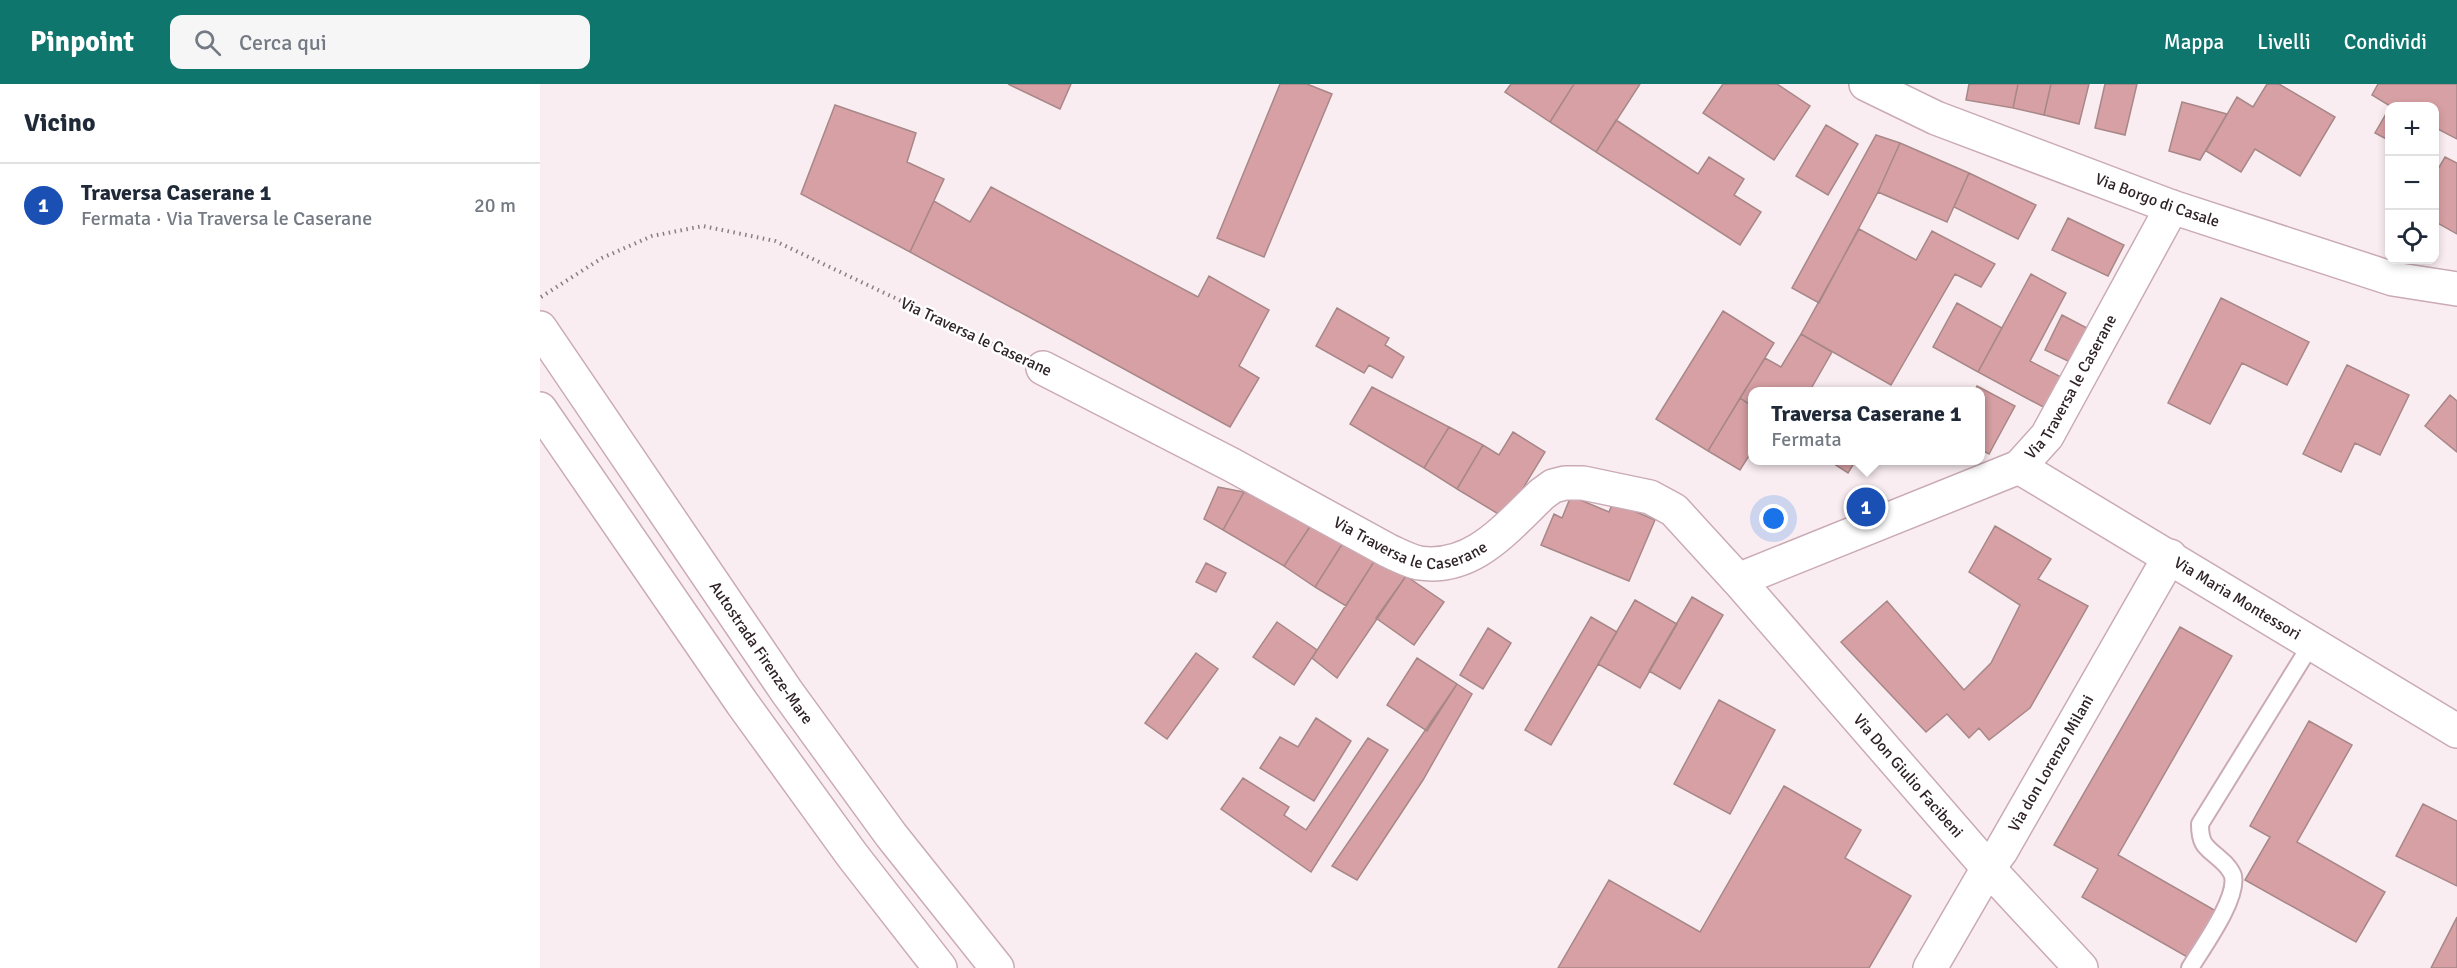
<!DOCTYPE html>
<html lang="it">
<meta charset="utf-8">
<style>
:root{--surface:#fff;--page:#f6f6f7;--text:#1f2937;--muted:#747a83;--line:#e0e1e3;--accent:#0f766e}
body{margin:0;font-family:Signika,sans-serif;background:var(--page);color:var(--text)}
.controls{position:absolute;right:18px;top:18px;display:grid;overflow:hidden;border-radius:12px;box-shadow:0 3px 9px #0003}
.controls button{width:54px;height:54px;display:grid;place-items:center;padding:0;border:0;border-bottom:2px solid var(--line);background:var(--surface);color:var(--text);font:30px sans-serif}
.you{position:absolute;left:1234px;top:435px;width:21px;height:21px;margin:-15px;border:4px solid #fff;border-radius:50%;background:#1a73e8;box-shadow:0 0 0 9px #1a73e833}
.badge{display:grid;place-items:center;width:39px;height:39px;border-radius:50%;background:var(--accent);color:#fff;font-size:20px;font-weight:700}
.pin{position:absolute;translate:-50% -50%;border:3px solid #fff;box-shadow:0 2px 6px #0006}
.popup{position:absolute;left:1208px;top:303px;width:237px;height:78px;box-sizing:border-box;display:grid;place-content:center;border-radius:12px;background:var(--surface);filter:drop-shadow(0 2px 4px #0005);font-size:20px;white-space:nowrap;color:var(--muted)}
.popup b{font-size:22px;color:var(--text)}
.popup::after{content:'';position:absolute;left:50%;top:100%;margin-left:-12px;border:12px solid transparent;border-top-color:var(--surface)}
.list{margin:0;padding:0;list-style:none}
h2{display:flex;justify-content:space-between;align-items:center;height:78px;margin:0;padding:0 24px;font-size:26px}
h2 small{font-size:20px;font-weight:400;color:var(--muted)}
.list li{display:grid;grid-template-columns:39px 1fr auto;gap:18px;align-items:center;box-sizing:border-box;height:84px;padding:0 24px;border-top:2px solid var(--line)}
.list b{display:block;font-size:22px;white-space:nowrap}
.list p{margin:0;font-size:20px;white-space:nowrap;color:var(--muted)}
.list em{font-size:20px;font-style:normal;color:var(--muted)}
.icon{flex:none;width:33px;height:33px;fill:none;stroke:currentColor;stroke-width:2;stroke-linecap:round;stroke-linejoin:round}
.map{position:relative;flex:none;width:1917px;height:884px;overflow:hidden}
header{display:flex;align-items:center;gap:36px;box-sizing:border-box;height:84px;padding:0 30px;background:var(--accent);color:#fff}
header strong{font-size:28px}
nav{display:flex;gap:33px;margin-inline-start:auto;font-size:21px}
.search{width:420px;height:54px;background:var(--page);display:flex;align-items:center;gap:15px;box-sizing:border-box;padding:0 21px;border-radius:12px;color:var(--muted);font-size:22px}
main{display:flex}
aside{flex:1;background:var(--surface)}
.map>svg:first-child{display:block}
.building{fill:#d7a0a4;stroke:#a78788;stroke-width:1.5}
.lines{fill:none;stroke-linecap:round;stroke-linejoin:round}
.service-casing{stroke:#caabb5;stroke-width:20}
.minor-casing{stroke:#caabb5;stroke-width:36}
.tertiary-casing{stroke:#caabb5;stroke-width:36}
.motorway-casing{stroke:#caabb5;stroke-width:36}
.path{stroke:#8b7e82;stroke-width:4;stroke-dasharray:1.5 4.5;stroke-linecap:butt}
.service{stroke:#fff;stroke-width:16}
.minor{stroke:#fff;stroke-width:33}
.tertiary{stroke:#fff;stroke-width:33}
.motorway{stroke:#fff;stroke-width:33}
.labels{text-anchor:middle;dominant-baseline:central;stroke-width:5;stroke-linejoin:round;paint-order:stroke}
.street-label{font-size:16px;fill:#2f2327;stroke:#fefefe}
</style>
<header>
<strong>Pinpoint</strong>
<div class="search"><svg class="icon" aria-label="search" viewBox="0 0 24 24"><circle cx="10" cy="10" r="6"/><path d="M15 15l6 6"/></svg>Cerca qui</div>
<nav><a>Mappa</a><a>Livelli</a><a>Condividi</a></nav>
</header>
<main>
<aside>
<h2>Vicino<small></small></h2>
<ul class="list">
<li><span class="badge" style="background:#1a4fb4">1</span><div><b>Traversa Caserane 1</b><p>Fermata · Via Traversa le Caserane</p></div><em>20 m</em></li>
</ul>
</aside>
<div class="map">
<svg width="1917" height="884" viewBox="0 0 1917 884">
<rect width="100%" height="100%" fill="#faedf1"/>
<!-- building -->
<path class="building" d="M468,0H531L520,25Z
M740,0H767L792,10L724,173L677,154Z
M971,0H1034L1010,38L965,8Z
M1034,0H1100L1056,68L1010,38Z
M1183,0H1237L1270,22L1234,76L1163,29Z
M1429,0H1478L1473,24L1426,16Z
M1478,0H1511L1504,31L1473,24Z
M1511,0H1549L1539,40L1504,31Z
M1565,0H1597L1585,51L1555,44Z
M1727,0H1739L1795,33L1760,92L1715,65L1701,88L1666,67L1697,13L1713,23Z
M1838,0H1917V55L1894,43V22H1850L1832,11Z
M1642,18L1687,30L1660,76L1629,67Z
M295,21L376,49L367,78L404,95L370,168L261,110Z
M1850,23V57L1835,49Z
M1076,36L1158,90L1169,73L1204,95L1194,111L1221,128L1200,161L1056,68Z
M1286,41L1318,60L1288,111L1256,92Z
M1336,51L1360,59L1338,108L1279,219L1252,204Z
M1360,59L1429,89L1407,138L1338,108Z
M1905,73L1917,79V150L1894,137V92Z
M1429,89L1496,121L1478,155L1414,123Z
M451,103L658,213L669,192L729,226L699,282L719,294L690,343L370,168L394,117L430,138Z
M1528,134L1584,161L1568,192L1512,166Z
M1319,145L1376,176L1392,147L1455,180L1441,203L1415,190L1351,301L1261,250Z
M1491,190L1526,209L1490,277L1523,294L1507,325L1438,288Z
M1681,214L1769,258L1747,301L1702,279L1670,340L1628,319Z
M1417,219L1462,244L1438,288L1393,263Z
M797,224L849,254L845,261L864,273L852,294L829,281L824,289L776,262Z
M1183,227L1234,259L1168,367L1116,335Z
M1522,231L1547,244L1530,278L1505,266Z
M1261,250L1292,268L1272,303L1278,308H1212V322L1200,314L1225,274L1241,283Z
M1807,281L1869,311L1840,371L1815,359L1801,388L1763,370Z
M1437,302L1475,322L1449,370L1440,365V308H1434Z
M832,303L909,343L884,384L810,340Z
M1910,311L1917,317V368L1885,342Z
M1200,314L1212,322V367L1200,386L1168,367Z
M909,343L943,361L917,405L884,384Z
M973,348L1005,368L965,434L917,405L943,361L959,371Z
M1288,376H1316L1308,389Z
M678,403L704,408L683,446L664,435Z
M704,408L775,435L744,482L683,446Z
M1031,412L1069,428L1073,418L1115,436L1089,497L1001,461L1014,430L1022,434Z
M775,435L806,454L775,503L744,482Z
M1455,442L1511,475L1498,495L1548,522L1490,624L1449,656L1439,644L1429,654L1407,630L1386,648L1301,558L1347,517L1424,606L1451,579L1480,521L1429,488Z
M806,454L837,473L806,522L775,503Z
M837,473L866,492L797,594L772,574Z
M666,479L686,489L676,508L656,498Z
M866,492L904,518L874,561L836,534Z
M1152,513L1183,531L1140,605L1109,587Z
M1095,516L1137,540L1100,604L1058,580Z
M1051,533L1077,548L1011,661L985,646Z
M737,538L777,566L754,601L713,573Z
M1640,543L1692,572L1578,771L1676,827L1649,874L1542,813L1558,785L1514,761Z
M948,544L971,559L943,605L920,591Z
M656,569L678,585L627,655L605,639Z
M877,574L917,600L887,647L847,621Z
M917,600L932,610L883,696L817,796L792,782Z
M1179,616L1235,646L1190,730L1134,700Z
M776,634L811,657L774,717L720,684L740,653L758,663Z
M1769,637L1812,661L1757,758L1845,808L1816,858L1705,796L1730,753L1710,742Z
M828,654L848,666L771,788L681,725L703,694L749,723L744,731L766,746Z
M1244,702L1321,746L1305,774L1371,812L1329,884H1018L1069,796L1160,848Z
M1883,720L1917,737V802L1856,772Z
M1917,833V884H1891Z"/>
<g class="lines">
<!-- service casing -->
<g class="service-casing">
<path id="service" d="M1650,884C1662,864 1698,815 1693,792C1692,788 1686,780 1682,777C1667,763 1660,763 1660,740L1772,559"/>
</g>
<!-- minor casing -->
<g class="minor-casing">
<g id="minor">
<path id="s1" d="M503,284L692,381L849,467C858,471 869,477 879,479C933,487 966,444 1002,410L1013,402L1025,399H1043L1110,413L1134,426L1198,496L1448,784L1541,884"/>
<path id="s2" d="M1479,383L1917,647"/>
<path id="s3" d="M1198,496L1479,383L1507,352L1632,123"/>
<path id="s4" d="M1390,884L1448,784L1461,767L1630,472"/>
</g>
</g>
<!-- tertiary casing -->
<g class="tertiary-casing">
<g id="tertiary">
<path id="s5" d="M1326,0L1396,34L1632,123L1853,195L1917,205"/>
</g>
</g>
<!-- motorway casing -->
<g class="motorway-casing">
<g id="motorway">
<path id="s6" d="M0,244L247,608L351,751L457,884"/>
<path d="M0,325L202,619L312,771L400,884"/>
</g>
</g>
<!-- path -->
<path class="path" d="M1,213L62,174L112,152L163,142L235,157L477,272"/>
<!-- service -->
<use href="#service" class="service"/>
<!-- minor -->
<use href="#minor" class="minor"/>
<!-- tertiary -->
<use href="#tertiary" class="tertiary"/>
<!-- motorway -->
<use href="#motorway" class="motorway"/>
</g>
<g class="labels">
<!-- street labels -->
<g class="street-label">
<text stroke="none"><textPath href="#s5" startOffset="314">Via Borgo di Casale</textPath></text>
<text transform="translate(436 253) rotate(25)">Via Traversa le Caserane</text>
<text stroke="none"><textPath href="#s3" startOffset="399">Via Traversa le Caserane</textPath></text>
<text stroke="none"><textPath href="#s1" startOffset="412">Via Traversa le Caserane</textPath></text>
<text stroke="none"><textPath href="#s2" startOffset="255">Via Maria Montessori</textPath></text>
<text stroke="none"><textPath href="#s6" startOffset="393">Autostrada Firenze-Mare</textPath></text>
<text stroke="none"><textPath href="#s4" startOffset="238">Via don Lorenzo Milani</textPath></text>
<text stroke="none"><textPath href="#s1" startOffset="1065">Via Don Giulio Facibeni</textPath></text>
</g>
</g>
</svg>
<div class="controls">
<button>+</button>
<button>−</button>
<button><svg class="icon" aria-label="locate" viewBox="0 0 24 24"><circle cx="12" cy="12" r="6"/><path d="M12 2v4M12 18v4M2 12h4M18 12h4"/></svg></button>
</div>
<div class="you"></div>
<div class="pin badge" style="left:1326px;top:423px;background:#1a4fb4">1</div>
<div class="popup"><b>Traversa Caserane 1</b>Fermata</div>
</div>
</main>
